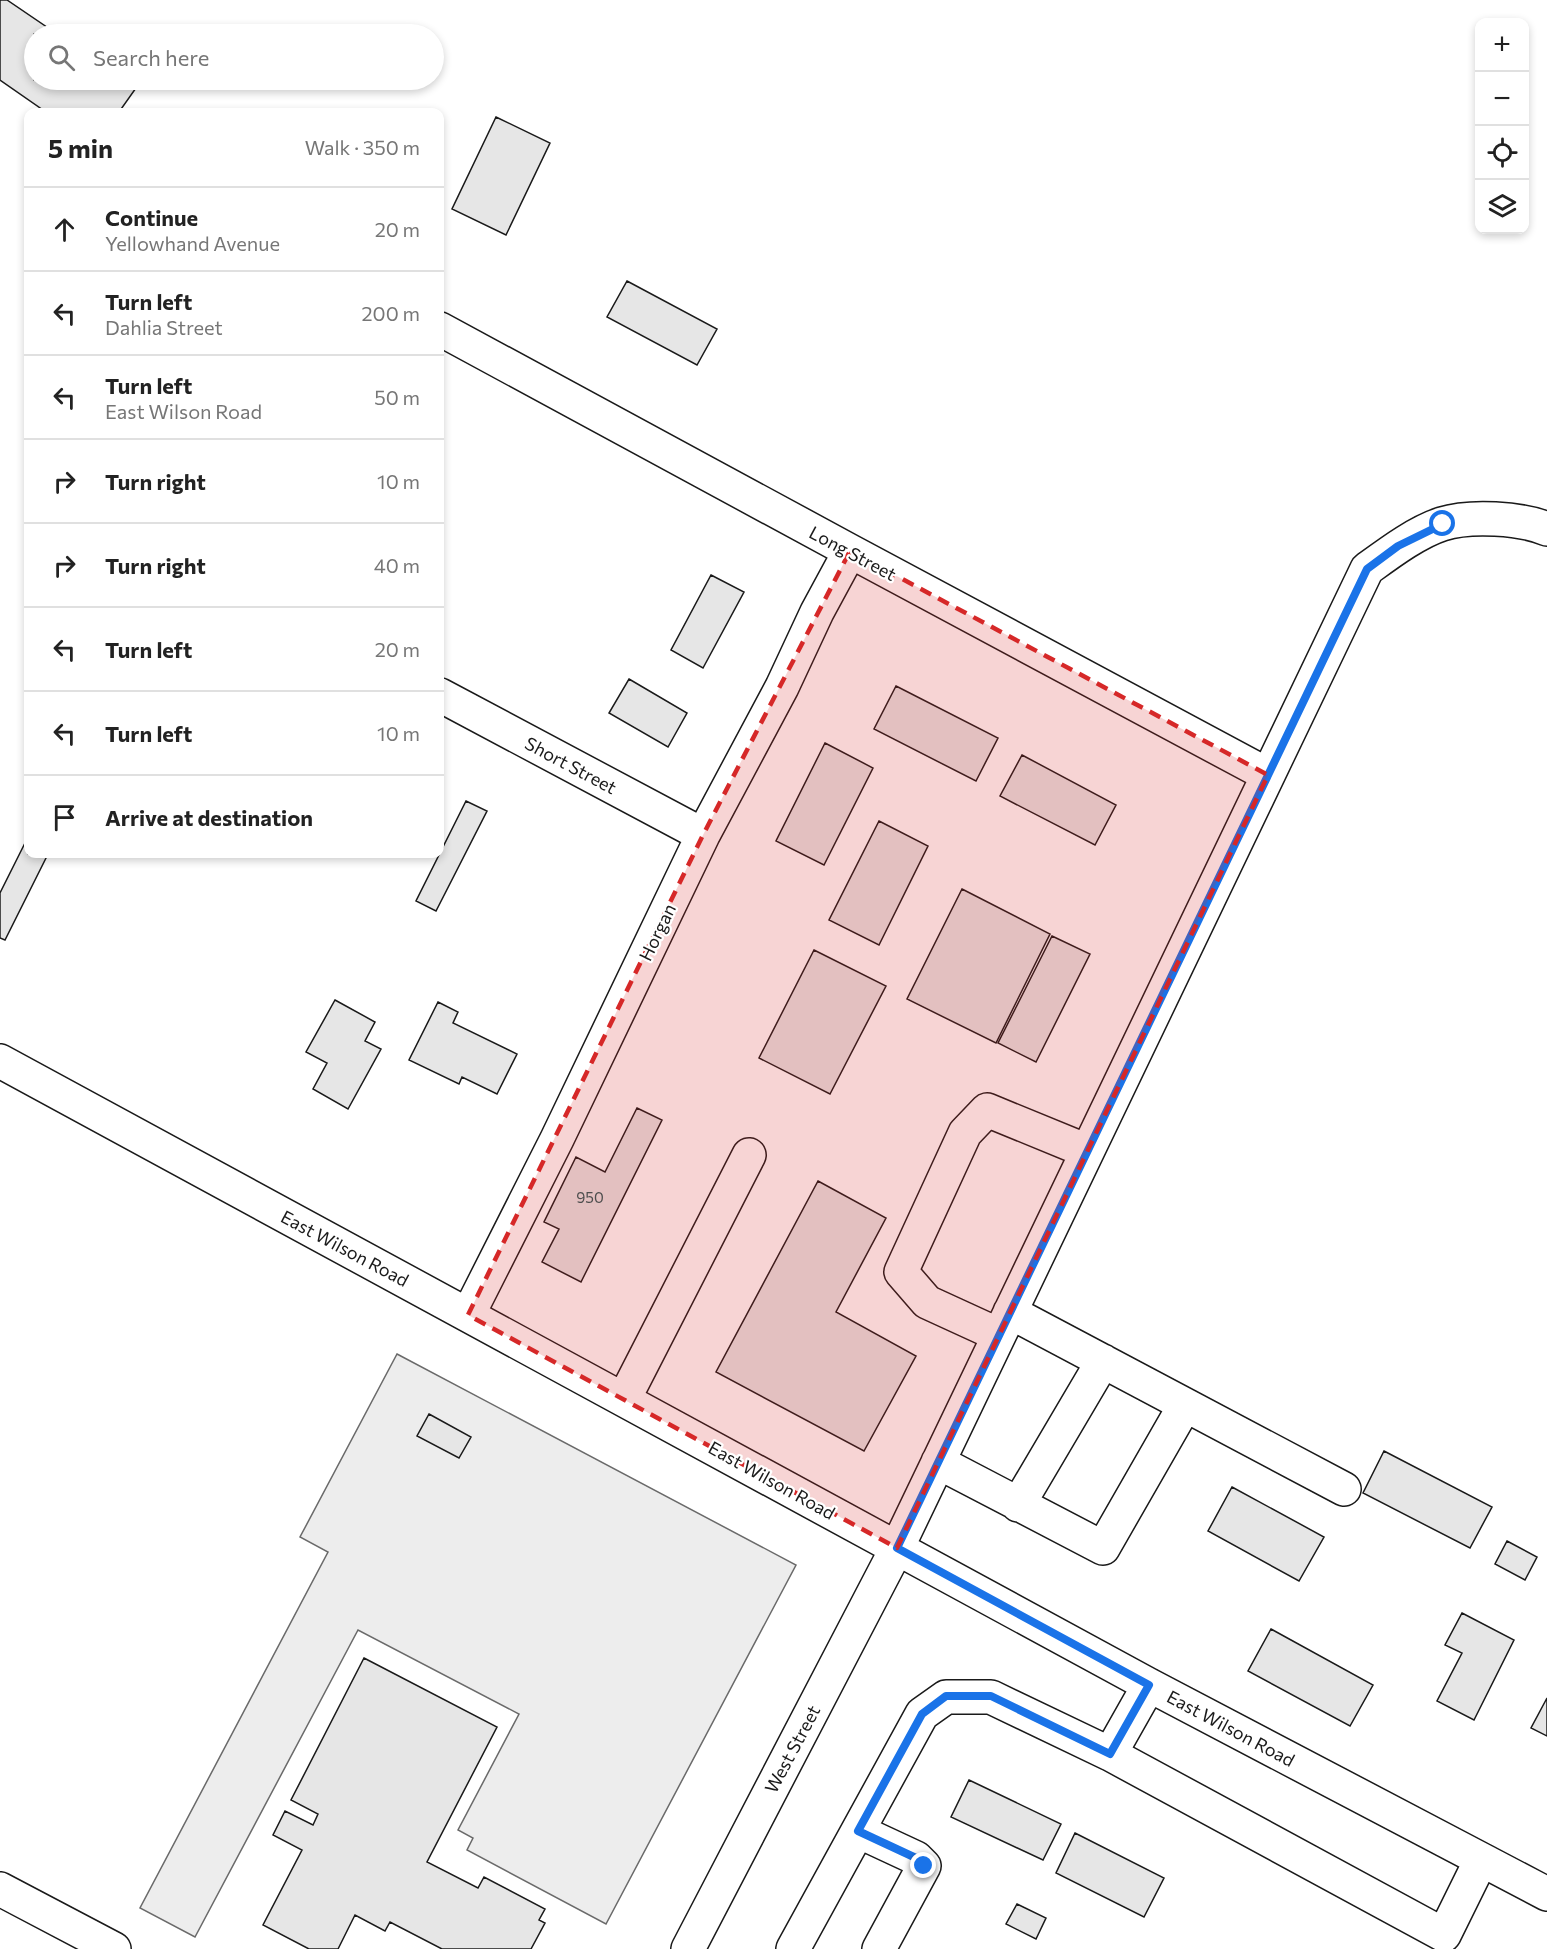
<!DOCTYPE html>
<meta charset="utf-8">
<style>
:root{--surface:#fff;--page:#f6f6f6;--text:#222;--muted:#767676;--line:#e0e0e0}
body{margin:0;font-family:Commissioner,sans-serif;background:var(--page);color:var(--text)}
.controls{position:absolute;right:18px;top:18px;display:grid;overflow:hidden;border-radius:12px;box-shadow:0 3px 9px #0003}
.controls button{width:54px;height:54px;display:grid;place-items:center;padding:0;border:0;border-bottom:2px solid var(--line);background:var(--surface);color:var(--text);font:30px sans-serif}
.stop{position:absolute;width:18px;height:18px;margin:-14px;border:4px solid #1a73e8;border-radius:50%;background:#fff}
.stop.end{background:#1a73e8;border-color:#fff;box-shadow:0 2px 6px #0008}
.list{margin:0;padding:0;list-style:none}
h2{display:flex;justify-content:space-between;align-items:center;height:78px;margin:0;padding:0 24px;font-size:26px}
h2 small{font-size:20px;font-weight:400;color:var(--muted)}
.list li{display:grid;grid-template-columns:39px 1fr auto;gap:18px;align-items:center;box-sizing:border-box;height:84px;padding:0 24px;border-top:2px solid var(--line)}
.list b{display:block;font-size:22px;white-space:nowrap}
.list p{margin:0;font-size:20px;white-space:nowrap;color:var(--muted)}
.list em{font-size:20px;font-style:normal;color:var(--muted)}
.icon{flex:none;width:33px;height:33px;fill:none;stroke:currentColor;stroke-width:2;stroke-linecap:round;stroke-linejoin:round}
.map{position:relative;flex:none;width:1547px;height:1949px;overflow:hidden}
.search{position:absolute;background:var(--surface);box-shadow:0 3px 9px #0003;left:24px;top:24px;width:420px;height:66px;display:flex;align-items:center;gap:15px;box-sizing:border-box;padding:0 21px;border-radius:33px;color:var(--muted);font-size:22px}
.panel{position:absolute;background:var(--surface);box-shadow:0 3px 9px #0003;left:24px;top:108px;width:420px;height:750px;border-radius:12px}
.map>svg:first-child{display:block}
.parking{fill:#ededed;stroke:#6a6a6a;stroke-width:1.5}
.building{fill:#e6e6e6;stroke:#1a1a1a;stroke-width:1.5}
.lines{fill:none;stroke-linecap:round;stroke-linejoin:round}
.minor-casing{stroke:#1a1a1a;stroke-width:36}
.minor{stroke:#fff;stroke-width:33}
.route{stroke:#1a73e8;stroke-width:8}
.marked{fill:#d62828;fill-opacity:0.2;stroke:#d62828;stroke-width:4.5;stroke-dasharray:12 8;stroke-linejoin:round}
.labels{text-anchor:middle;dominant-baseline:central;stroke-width:4.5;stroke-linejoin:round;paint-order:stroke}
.number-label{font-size:15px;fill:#4d4d4d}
.street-label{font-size:18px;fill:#1a1a1a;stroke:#fff}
</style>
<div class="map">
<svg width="1547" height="1949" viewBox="0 0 1547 1949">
<rect width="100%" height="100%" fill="#fff"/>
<!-- parking -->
<path class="parking" d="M397,1354L796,1565L606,1924L467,1850L473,1838L458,1830L519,1714L358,1630L195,1937L140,1908L328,1552L300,1537Z"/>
<!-- building -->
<path class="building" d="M0,0H7L57,34H34V80H123L136,88L119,112H46L0,80Z
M496,117L550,143L506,235L452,209Z
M627,281L717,329L697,365L607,317Z
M711,575L744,592L703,668L671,650Z
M629,679L687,713L668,747L609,713Z
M896,686L998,738L976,781L874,729Z
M825,743L873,768L824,865L776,841Z
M1022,755L1116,805L1095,845L1000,796Z
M466,801L487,811L436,911L416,901Z
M879,821L928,846L879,945L829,920Z
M28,837V854H48L5,940L0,938V893Z
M962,889L1050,934L996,1043L907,999Z
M1052,936L1090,954L1036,1062L998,1043Z
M814,950L886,986L830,1094L759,1058Z
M335,1000L375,1022L365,1041L381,1049L348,1109L313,1089L327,1063L306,1052Z
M438,1002L458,1012L453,1023L517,1054L497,1094L462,1077L459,1084L409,1060Z
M637,1108L662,1120L581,1282L542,1262L559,1229L544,1222L576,1157L605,1172Z
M818,1181L886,1218L836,1312L916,1356L864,1451L716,1372Z
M429,1414L471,1437L459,1458L417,1436Z
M1384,1451L1492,1507L1470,1548L1363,1493Z
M1232,1487L1324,1537L1299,1581L1208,1531Z
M1507,1541L1537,1557L1525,1580L1495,1564Z
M1462,1613L1514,1640L1474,1720L1437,1701L1462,1653L1445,1645Z
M1271,1629L1373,1685L1350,1726L1248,1671Z
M364,1658L497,1727L427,1862L478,1888L484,1877L545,1909L539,1920L545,1923L531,1949H442L390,1922L385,1931L355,1915L338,1949H309L263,1925L302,1850L273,1835L285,1811L313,1825L318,1814L291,1800Z
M1547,1698V1736L1531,1728Z
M969,1780L1061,1824L1043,1860L951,1817Z
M1075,1833L1164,1878L1144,1917L1056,1873Z
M1017,1904L1046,1918L1036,1939L1006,1924Z"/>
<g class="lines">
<!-- minor casing -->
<g class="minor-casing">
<path id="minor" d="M440,329L850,551L1268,775
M440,695L703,835
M0,1061L1149,1685L1547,1894
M1010,1312L1344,1489
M468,1315L557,1139L703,835L782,687L817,612L850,551
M999,1335L927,1302L901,1272L965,1133L987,1110L1087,1151
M624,1399L749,1155
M938,1462L1103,1548L1185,1405
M1018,1505L1103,1361
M1110,1754L1444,1935L1481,1860
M858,1831L916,1858L924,1866L879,1949
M0,1889L114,1949
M688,1949L897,1548L1367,569C1389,553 1417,532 1442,524C1470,515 1521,518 1547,529
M793,1949L922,1714L946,1697H991L1110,1754L1149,1685"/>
</g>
<!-- minor -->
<use href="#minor" class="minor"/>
</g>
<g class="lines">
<!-- route -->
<path class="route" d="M924,1866L916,1858L858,1831L922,1714L946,1696H991L1110,1754L1149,1685L897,1548L1367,569L1398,546L1443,524"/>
</g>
<!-- marked area -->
<path class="marked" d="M850,551L1268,775L897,1548L468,1315L703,835Z"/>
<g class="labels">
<!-- number labels -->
<g class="number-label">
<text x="590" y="1197">950</text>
</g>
<!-- street labels -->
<g class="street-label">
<text transform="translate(853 553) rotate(28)">Long Street</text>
<text transform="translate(571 765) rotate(28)">Short Street</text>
<text transform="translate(657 932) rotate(-64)">Horgan</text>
<text transform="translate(345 1248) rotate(28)">East Wilson Road</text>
<text transform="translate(772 1480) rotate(29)">East Wilson Road</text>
<text transform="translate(1231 1728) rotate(28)">East Wilson Road</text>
<text transform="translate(792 1749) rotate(-62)">West Street</text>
</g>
</g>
</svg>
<div class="controls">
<button>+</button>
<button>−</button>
<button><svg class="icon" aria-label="locate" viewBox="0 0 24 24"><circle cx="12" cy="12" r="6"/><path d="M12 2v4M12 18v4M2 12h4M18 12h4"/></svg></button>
<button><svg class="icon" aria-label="layers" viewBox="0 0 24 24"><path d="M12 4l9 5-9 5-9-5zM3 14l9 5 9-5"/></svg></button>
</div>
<div class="stop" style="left:1443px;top:524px"></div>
<div class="stop end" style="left:924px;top:1866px"></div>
<div class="search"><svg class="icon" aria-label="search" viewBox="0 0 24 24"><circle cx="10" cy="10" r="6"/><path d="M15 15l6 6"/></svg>Search here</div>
<section class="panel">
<h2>5 min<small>Walk · 350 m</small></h2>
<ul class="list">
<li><svg class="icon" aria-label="ahead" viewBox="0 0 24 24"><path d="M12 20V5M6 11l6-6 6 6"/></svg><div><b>Continue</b><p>Yellowhand Avenue</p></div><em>20 m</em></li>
<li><svg class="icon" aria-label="left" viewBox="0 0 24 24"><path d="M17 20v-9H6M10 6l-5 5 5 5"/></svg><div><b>Turn left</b><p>Dahlia Street</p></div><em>200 m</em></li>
<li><svg class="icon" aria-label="left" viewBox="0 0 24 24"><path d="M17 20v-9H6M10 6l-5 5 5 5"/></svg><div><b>Turn left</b><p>East Wilson Road</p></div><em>50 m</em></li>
<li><svg class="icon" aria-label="right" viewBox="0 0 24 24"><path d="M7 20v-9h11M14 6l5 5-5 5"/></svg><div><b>Turn right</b></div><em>10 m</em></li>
<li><svg class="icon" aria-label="right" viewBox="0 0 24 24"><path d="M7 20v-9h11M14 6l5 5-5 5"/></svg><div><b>Turn right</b></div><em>40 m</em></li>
<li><svg class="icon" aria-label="left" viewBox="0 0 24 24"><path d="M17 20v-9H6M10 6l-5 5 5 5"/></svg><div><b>Turn left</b></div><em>20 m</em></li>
<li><svg class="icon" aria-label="left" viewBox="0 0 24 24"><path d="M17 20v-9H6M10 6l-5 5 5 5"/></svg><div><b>Turn left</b></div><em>10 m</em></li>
<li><svg class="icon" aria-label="arrive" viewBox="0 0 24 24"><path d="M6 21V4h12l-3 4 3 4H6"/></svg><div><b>Arrive at destination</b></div></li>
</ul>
</section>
</div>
